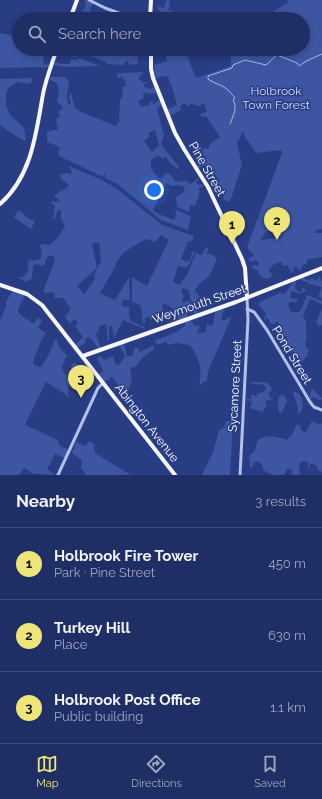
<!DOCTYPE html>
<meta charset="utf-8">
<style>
:root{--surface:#1f2e64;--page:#2c3a6d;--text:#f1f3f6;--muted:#a1a8bf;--line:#3c4a78;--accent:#eee67a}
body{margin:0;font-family:Raleway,sans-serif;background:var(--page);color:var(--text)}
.you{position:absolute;left:154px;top:190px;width:14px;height:14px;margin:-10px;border:3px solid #fff;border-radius:50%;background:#1a73e8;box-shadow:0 0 0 6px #1a73e833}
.badge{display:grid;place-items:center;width:26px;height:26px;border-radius:50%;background:var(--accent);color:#111;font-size:13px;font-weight:700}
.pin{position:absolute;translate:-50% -33px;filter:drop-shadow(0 1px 2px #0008)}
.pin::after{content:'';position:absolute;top:21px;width:14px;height:12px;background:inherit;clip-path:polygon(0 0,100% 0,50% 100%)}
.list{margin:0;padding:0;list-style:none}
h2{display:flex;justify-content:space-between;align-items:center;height:52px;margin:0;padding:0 16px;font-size:17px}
h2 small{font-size:13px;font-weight:400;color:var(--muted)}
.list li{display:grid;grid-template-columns:26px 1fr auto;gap:12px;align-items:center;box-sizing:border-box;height:72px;padding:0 16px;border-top:1px solid var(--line)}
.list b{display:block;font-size:15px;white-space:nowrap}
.list p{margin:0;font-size:13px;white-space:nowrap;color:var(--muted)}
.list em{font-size:13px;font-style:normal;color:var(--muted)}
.icon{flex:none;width:22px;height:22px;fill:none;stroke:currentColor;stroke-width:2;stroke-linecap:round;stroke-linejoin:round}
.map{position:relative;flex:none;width:322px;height:475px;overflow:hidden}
.search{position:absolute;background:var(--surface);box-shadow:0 2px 6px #0003;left:12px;right:12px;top:12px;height:44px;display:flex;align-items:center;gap:10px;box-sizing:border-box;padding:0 14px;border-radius:22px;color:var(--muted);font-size:15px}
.sheet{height:268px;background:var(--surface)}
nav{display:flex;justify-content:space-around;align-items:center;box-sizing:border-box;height:56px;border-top:1px solid var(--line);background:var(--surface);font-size:11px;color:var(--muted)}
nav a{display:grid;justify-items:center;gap:2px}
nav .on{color:var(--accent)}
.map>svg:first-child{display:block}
.green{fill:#3e55a1;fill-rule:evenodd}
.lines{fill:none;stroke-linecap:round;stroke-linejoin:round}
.stream{stroke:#a8b8e7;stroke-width:1}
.minor{stroke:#b3c0e7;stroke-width:3}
.major{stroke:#f5f6fe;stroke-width:4}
.labels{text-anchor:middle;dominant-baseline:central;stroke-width:3;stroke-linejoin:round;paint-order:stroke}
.park-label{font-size:12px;fill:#d7def6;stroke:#293d85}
.street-label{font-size:12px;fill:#fff;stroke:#293d85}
</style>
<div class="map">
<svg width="322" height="475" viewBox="0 0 322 475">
<rect width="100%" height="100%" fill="#293d85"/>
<!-- green -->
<path class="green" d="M86,0L93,3L89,13L83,11L82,9L85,8L86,4L83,1L85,2Z
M166,0H169L170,6L168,10L193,19H157L158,15L160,14V11L158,10V6L164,8Z
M287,0H322V229L316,230L314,233H322V257C317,258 314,259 308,259L306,264L303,265L300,271L295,266L292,274L287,265L282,266V262C276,263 270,265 269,271L273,275L272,277L267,279L261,277L258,271L251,267L255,265L258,266L259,262L254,260L252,262L248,260L249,258L254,256V255L247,247L282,153L281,150L256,153L245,137L243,131L237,143L242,165L230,202L223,199L225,191L216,187L219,180L210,168L209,165L198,168L197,166L204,161L205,158L202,151L204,148L208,149L210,144L220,137L206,116L203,117L200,115L202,113L207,112L204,103L199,106L191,104L187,106L185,103L180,106L181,110L170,116L167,109L177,105L172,87L168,77L163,76L155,79L154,65L167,61L164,49H186L185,51L196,78L231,66V55L235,53L244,51L246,54L248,51L252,54L256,53V57L264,54L260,49H303V19H260L289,2ZM267,231L273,232L282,238L260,240Z
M84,13L98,18L101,16L107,19H77Z
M0,33L19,37V49C29,49 37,48 44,57L43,64L50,65L49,67L0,68Z
M74,49H139L137,64L130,65L127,60L123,65L107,64L106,62L82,52L79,53L77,58L67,55L68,52Z
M79,58L100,66L64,67L54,65L55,62L62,64H70L71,59L75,60Z
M144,72L138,78L144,83L150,81L144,85V87L150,89L154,87L157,94L143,93L144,98L138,101L142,107L146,105L148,107L149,103L152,101L153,104L160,100L162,104L157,109L164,135L161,145C167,152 173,159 179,166L178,169L170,163L166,157L163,159L158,155L151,160V169L158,178L162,179L165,173C171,173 173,179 177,182L179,181L181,182L184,180L191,184L198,178L199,179L196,182L198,185L203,184L204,186L199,188V196L195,206L190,205L189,212L177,207L176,197L183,193L185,187L178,185L172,186L166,183L153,210C160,216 166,216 173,220L175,219L176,210L191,216L188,230L161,220L116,183L105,178V172L103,177L61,157L58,154L60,147L47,142V132L53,130H58L56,119L60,117L58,112L63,108L57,101L59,89L57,83L50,80V77H65L69,81L67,96L68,104H71L69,97L70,93H71L75,108L83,113L116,126L120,120L119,119L120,100L123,95L122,87L126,86L125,81L121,76L118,79L117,73ZM155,130L159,146L152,152L144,141L150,136L148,133Z
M32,78L31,84L18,82L9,87L6,93V105L10,115L24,128L26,141L19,138L0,125V79Z
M69,166L102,180L116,188L162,225L194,236L192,241L188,242L181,259L187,262L190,260L193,251L195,252L187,268L178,266L173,282L180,285L188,273L196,253L200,255H202L206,247L208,248L207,254H212L217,259C214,265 212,273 208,277C203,282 197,283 195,291L200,297L197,299L196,304L191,301L188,290L183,288L181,291L184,296L182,299L183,303L188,301L197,307L198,313L195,314L188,308L186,309L183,307L181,308L182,311L185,310L188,317L179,320C176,312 172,305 164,304L162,305L164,313L154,316L151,320L148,317L145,318V323L143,324L141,306L139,305V304L132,302V277L147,286L169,240L161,235L155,242L148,239L144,240L123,253L118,260L114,269L100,293L115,300L129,277L130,300H123L121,304L123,306L129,307V315L131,321L144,327L145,329L123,320L114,338L112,326H109V340L108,341L106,324L99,326V329L96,335L101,348L99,350L90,337L85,339L86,342L78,348L75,345L83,337L75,327L78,322L74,319L70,324L65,317L71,309L63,298H54L55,294L52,292L47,293L43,292L55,260L54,256H48L44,266L36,264L33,266L32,278L27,282L19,278L20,277H24C30,270 27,266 29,260L34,261L40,259C44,251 39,250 41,244L50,245C57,239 61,234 65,226L61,218V211L59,210L57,212L55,219H53L55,206L51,203L52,201L56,202L60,200L54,196C58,191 65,191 69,185L61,179L60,174L68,173L71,174L72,172ZM99,242L101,261L94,275L95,279L84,294L77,286L97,268L92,244Z
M19,210L29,219L35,221L31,229L14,217Z
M319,276L322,282V298L318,297L322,287L310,284L300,279L301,277L310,281L311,278L318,281Z
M294,280L296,282L295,289L301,293L302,292V288H304L306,291L300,294L292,291L290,297L293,299H297L298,301L297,302H289L288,304L291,312H298L301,310L307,295L322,301V304L310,299L303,316L306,321V332L307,336C306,340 305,343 306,348L309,350L307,354L308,355L299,365L296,362L295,355C286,347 286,347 287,336H284L279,339L278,338L282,332L278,322H276L274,325L269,322L270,321L267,318L264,320L266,313L258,304L260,302L279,293L285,294Z
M13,291L25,295L19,307L18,312C22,317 27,319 32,323H34L38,318L42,320L38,328L46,333L41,341L33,362C34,366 37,367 41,367L47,358L55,340L57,339L58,345L67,356C61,366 60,368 68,377C72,375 71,370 71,365L75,363L86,373L85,385L77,382H71C67,387 68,392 69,398L64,393L46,382L25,425L58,440L59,445L69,450L65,458L55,454L47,469L56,475L34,474L24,468L19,475H0V320L6,307V301Z
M322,308V325L319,326L316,322Z
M220,309L224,310L221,318L222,320H225L232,316C224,333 217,351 210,367C207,372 208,378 206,382L203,381L201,385H199C203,369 199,358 190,345L176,343L168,345L165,341L164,343L156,344L155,340C166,337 176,333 185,326V321L190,319L195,326L200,325L197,334L206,332L207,324L211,326L213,325L215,312Z
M124,343L127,356H132L135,347H137L140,352L153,345L154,347V349L142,358L135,367L130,368C133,380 131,384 126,395L112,377L105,382L99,374L103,371L97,358L101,356L104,360L113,356L116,365H119L125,356L119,345Z
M249,381C257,384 271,378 272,391L268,392L270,394L269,396L274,401L269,400L265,401L267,407L264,408L263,412L250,408L252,401L246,400V399H251L252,394L257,397V394L264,392L266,387L264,385C259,384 252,385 249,381Z
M312,389L322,398V399L319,400L313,397L310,399L309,398Z
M295,391C303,396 306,407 299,414H298V408L293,393Z
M282,394L284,395L287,401L282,413L279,412C278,404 275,400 282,394Z
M226,421H233L230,475H202L214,450L219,430L224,428Z
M312,421L320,425L322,422V472L318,470L317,466L312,464H310L308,472V462C298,458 298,469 301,475H292V470L288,468L284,475H273L263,470L262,464L257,461L254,463L252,468L250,467L249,456L255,451L258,439C260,439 262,437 264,437C272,435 280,438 287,440L292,435L297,424L300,426L302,431L306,432Z
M89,441L94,444L95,453L131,475H85V472L81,469L82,460L72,453L76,442L85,446Z"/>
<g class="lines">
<!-- stream -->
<path class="stream" d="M230,124C233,116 238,107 233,100L235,98C231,93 227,88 220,85C216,83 212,82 208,79V76L232,68L233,65L245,60L266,65L277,55L297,63L299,66C307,60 313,58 322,54"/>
<!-- minor -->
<path class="minor" d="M89,0L105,8L135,19
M247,309L254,312L267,330L310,402L314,407L322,410
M58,475L98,388L103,383
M240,475L248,319L247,298"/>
<!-- major -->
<path class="major" d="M70,19L77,0
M150,19L151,0
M151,49V69L153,78L175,133L184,149L208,187L242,259L245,268L247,298
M0,204C32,176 36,133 43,94C46,79 52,63 57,49
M0,285L27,294L42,305L175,475
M83,356L236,302L322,268"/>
</g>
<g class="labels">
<!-- park labels -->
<g class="park-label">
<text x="276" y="91">Holbrook<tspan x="276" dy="14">Town Forest</tspan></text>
</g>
<!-- street labels -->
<g class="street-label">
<text transform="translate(207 169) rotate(60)">Pine Street</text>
<text transform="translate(199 304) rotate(-19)">Weymouth Street</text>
<text transform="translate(292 355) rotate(59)">Pond Street</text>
<text transform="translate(235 386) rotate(-87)">Sycamore Street</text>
<text transform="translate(147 423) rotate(52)">Abington Avenue</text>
</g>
</g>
</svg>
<div class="you"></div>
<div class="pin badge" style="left:232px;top:244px">1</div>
<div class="pin badge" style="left:277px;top:240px">2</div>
<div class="pin badge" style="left:81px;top:398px">3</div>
<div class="search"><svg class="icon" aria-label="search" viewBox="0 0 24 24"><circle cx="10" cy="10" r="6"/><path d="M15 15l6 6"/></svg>Search here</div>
</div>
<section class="sheet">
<h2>Nearby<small>3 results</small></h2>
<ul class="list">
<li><span class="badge">1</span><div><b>Holbrook Fire Tower</b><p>Park · Pine Street</p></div><em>450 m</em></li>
<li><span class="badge">2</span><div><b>Turkey Hill</b><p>Place</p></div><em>630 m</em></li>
<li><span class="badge">3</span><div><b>Holbrook Post Office</b><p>Public building</p></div><em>1.1 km</em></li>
</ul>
</section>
<nav>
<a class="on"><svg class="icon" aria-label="map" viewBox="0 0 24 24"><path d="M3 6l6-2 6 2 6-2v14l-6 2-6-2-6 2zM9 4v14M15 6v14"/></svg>Map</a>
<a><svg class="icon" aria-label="directions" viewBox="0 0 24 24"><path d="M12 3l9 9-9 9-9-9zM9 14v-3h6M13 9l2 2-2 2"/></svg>Directions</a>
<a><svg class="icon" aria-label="saved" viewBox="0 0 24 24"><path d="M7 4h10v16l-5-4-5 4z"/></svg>Saved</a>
</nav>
